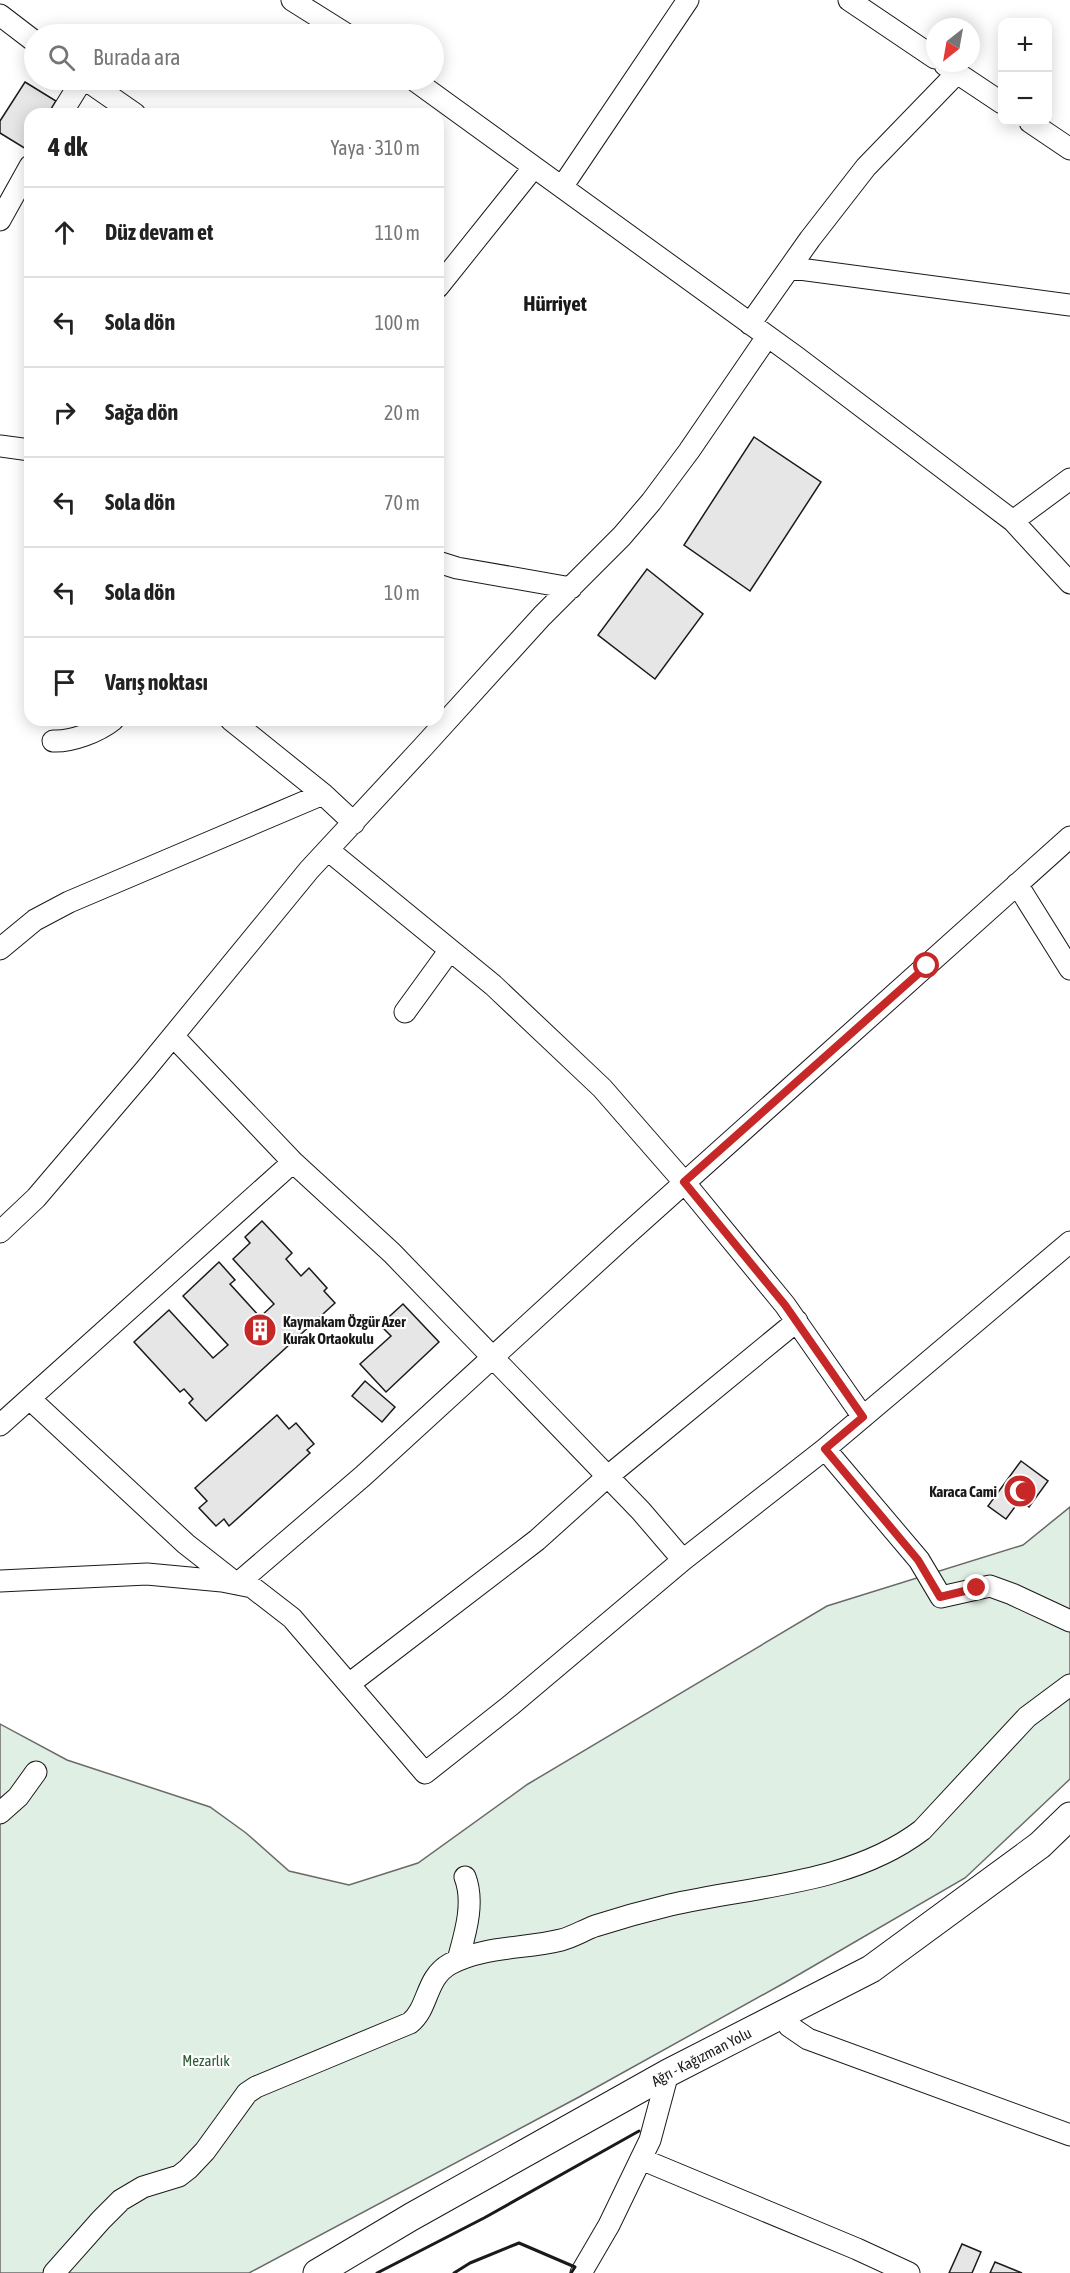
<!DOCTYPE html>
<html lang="tr">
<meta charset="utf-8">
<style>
:root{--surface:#fff;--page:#f6f6f6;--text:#222;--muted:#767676;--line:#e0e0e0}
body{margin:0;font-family:"Asap Condensed",sans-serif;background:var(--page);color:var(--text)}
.controls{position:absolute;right:18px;top:18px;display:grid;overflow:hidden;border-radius:12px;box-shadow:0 3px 15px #0003}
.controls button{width:54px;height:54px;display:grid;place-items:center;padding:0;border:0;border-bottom:2px solid var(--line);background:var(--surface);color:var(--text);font:30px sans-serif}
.compass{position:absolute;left:926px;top:18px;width:54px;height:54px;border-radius:50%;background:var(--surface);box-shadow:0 3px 15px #0003;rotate:211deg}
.stop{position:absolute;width:18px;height:18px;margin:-14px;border:4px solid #c62828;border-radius:50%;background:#fff}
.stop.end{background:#c62828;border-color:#fff;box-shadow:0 2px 6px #0008}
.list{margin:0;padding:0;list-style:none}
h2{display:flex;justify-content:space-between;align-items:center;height:78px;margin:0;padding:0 24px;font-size:26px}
h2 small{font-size:20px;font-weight:400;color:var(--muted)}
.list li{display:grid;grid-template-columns:39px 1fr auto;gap:18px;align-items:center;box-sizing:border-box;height:90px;padding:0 24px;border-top:2px solid var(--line)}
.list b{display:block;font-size:22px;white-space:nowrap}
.list em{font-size:20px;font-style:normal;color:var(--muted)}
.icon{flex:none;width:33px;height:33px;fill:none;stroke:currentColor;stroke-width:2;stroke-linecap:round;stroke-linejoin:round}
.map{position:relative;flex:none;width:1070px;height:2273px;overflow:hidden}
.search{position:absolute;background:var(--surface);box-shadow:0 3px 15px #0003;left:24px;top:24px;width:420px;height:66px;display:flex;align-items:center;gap:15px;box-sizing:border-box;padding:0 21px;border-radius:33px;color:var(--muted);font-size:22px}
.panel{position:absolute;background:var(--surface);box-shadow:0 3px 15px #0003;left:24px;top:108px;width:420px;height:618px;border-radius:18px}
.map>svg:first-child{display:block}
.green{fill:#e0efe3;stroke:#6a6a6a;stroke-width:1.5}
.building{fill:#e6e6e6;stroke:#1a1a1a;stroke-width:1.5}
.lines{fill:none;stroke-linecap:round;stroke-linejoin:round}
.minor-casing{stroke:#1a1a1a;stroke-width:23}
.major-casing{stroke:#1a1a1a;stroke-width:29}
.minor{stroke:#fff;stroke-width:21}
.major{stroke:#fff;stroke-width:27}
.wall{stroke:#1a1a1a;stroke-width:3}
.route{stroke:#c62828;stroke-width:8}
.labels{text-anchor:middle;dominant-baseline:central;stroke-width:4.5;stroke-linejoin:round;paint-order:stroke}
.poi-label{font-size:15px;font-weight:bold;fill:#1a1a1a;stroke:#fff;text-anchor:start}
.street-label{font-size:15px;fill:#1a1a1a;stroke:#fff}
.park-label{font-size:15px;fill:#2b5a34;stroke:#fff}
.district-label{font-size:21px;font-weight:bold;fill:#1a1a1a;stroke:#fff}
</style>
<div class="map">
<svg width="1070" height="2273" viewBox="0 0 1070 2273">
<rect width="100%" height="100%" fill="#fff"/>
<!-- green -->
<path class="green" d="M1070,1507V1779L965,1878L786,1982L579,2097L249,2273H0V1724L67,1760L210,1807L246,1833L289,1871L349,1885L418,1863L528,1784L827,1606L1023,1545Z"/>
<!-- building -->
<path class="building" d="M25,82L56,101L48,114H30V142L26,149L0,133V121Z
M754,437L821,482L750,591L684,545Z
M647,569L703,614L655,679L598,635Z
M262,1221L292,1253L286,1259L301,1276L309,1268L327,1288L324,1291L335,1303L206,1421L189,1403L193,1399L184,1389L180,1392L134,1342L169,1310L213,1358L228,1345L183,1296L219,1262L235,1280L230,1284L260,1317L274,1304L233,1259L250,1243L245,1237Z
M403,1304L439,1342L386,1392L360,1364L391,1336L380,1325Z
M365,1381L395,1407L382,1422L352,1396Z
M277,1415L289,1429L296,1423L314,1444L307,1450L310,1453L229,1526L224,1519L216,1526L199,1508L207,1501L195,1488Z
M1021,1461L1048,1481L1029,1507L1020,1500L1006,1519L988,1506Z
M962,2244L981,2252L972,2273H949Z
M995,2262L1022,2273H990Z"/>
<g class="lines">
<!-- minor casing -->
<g class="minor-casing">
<path id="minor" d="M292,0L346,34
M849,0L935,58
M0,15L34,41
M945,65L1002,103
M86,80L135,114
M414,80L795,356L1013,521L1070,583
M61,114L82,80
M1030,122L1070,149
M562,187L688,0
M0,220L30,166
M792,268L1070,305
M438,287L534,167
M750,324L810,239L866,167L957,73
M0,446L30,450
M1013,521L1070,479
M438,562L457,568L571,588
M231,720L323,794L354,823
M53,741C71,742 98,732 113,720
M328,850L493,985L602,1088L684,1182L785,1305L863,1417
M1017,884L1070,969
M0,949L35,920L69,902L323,794
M405,1012L450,950
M173,1036L293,1162L392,1253L641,1511L683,1560
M0,1232L36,1198L145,1070L309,870L423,747L542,616L622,536L651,502L689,451L767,337
M30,1399L186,1544L237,1584L363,1476L624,1237L1070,837
M0,1425L293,1162
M825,1449L919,1560L941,1597L990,1586L1012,1594L1070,1621
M0,1581L147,1574L222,1581L252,1587L292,1618L425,1773L511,1705L683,1560L825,1449L1070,1242
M349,1684L537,1540L607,1477L797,1321
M0,1813L18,1797L36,1772
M458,1960C465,1934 475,1903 465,1877
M782,2014L789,2026L808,2039L1070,2135
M641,2159L857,2249L909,2273
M54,2273L101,2220L121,2200L143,2187L179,2176L188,2169L205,2151L247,2093L256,2087L410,2023C429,2008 425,1978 450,1964C483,1946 525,1949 561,1940C573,1937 584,1930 595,1926C620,1918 645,1911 670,1905C754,1886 851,1884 922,1830L1027,1717L1070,1685
M581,2273L609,2225L650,2140L668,2073"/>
</g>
<!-- major casing -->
<g class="major-casing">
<g id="major">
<path id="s1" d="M317,2273L411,2217L668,2073L871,1969L1040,1845L1070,1816"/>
</g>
</g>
<!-- minor -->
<use href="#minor" class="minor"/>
<!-- major -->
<use href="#major" class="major"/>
<!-- wall -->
<path class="wall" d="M377,2273L484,2218L639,2131
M454,2273L470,2263L519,2243L575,2267L571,2273"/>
</g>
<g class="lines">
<!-- route -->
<path class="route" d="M927,966L684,1182L785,1305L863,1417L825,1449L918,1560L940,1597L977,1588"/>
</g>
<!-- icons -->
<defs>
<g id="building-disc" transform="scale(1.725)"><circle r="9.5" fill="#c62828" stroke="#fff"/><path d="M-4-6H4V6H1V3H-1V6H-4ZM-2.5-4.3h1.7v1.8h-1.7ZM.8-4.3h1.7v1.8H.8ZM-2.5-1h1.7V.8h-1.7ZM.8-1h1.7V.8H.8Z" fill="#fff"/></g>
<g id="mosque-disc" transform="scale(1.725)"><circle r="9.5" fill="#c62828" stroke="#fff"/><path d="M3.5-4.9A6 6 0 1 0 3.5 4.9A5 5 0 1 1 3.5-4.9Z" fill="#fff"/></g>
</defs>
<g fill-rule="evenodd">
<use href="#building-disc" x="260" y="1330"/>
<use href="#mosque-disc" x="1020" y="1491"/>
</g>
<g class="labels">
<!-- poi labels -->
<g class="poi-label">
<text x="283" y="1321">Kaymakam Özgür Azer<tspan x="283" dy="17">Kurak Ortaokulu</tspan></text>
<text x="997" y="1491" text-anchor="end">Karaca Cami</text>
</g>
<!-- street labels -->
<g class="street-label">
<text stroke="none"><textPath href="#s1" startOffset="441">Ağrı - Kağızman Yolu</textPath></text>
</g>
<!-- park labels -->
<g class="park-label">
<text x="206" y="2060">Mezarlık</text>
</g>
<!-- district labels -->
<g class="district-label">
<text x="555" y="303">Hürriyet</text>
</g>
</g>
</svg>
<div class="controls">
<button>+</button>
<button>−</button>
</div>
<svg class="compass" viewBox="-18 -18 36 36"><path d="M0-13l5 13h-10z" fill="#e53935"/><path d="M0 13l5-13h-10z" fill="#767676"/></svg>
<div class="stop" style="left:927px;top:966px"></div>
<div class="stop end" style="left:977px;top:1588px"></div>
<div class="search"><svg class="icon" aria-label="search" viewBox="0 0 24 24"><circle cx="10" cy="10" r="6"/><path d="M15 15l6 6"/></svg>Burada ara</div>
<section class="panel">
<h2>4 dk<small>Yaya · 310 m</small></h2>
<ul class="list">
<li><svg class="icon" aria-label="ahead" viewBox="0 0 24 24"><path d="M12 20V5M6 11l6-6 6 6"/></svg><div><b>Düz devam et</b></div><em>110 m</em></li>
<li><svg class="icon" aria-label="left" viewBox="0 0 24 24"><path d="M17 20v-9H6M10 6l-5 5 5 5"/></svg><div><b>Sola dön</b></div><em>100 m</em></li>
<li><svg class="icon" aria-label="right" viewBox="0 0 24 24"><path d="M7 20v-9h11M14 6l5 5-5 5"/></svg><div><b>Sağa dön</b></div><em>20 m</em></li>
<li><svg class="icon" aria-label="left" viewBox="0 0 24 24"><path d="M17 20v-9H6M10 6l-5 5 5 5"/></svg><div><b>Sola dön</b></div><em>70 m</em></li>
<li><svg class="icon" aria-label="left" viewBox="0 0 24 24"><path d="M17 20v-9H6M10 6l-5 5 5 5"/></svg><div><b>Sola dön</b></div><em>10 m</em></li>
<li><svg class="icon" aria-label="arrive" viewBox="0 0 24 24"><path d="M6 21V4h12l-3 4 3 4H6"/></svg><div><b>Varış noktası</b></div></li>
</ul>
</section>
</div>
